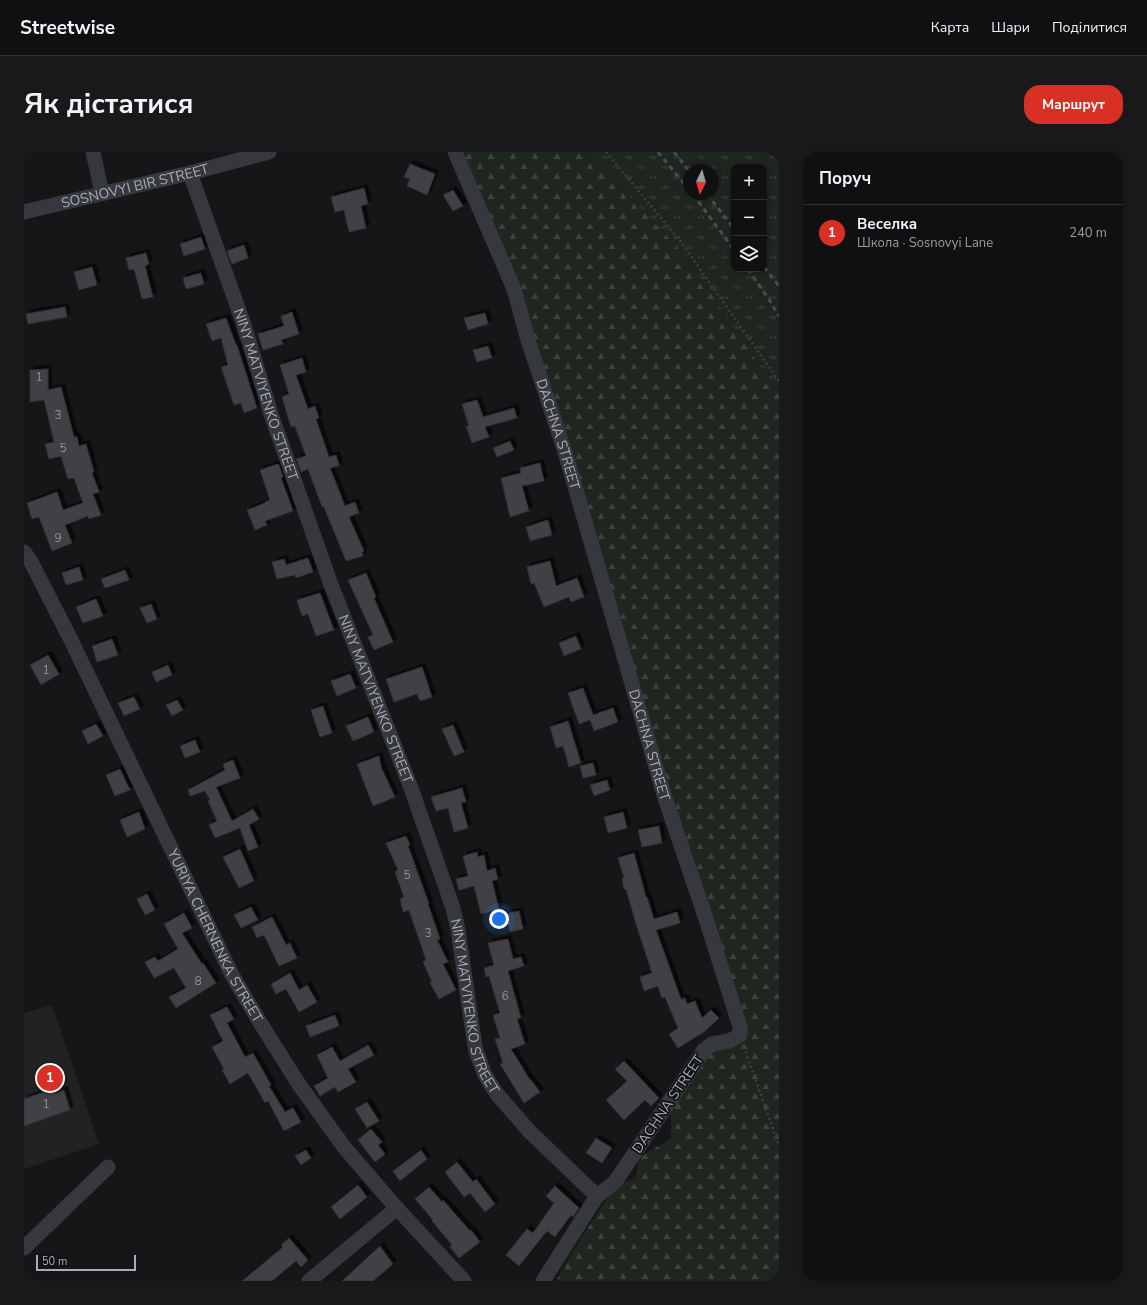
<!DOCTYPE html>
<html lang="uk">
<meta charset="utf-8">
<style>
:root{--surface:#101012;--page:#19191b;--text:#f1f3f6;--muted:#9c9d9f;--line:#303032;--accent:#d93025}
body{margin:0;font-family:"Nunito Sans",sans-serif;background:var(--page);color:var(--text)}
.controls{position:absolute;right:12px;top:12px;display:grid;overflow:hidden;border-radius:8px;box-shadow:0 2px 6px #0003}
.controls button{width:36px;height:36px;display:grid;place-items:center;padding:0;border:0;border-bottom:1px solid var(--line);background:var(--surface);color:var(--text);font:20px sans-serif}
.compass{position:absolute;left:659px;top:12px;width:36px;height:36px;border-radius:50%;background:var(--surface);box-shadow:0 2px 6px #0003;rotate:185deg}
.scale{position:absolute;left:12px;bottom:10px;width:100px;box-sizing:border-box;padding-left:4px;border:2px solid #a8adb8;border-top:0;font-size:11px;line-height:14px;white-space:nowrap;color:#a8adb8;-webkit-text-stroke:3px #111113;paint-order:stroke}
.you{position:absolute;left:475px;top:767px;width:14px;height:14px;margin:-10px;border:3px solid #fff;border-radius:50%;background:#1a73e8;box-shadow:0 0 0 6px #1a73e833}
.badge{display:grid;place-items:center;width:26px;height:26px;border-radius:50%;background:var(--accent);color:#fff;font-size:13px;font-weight:700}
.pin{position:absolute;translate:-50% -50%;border:2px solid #fff;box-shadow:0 1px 4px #0006}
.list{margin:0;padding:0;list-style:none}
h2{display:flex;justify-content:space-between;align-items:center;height:52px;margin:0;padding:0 16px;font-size:17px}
h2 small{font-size:13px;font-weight:400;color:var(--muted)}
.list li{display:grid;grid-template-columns:26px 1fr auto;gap:12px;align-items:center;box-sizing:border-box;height:56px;padding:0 16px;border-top:1px solid var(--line)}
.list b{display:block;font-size:15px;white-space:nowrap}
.list p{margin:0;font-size:13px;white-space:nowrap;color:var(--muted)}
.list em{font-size:13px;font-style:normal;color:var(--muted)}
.icon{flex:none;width:22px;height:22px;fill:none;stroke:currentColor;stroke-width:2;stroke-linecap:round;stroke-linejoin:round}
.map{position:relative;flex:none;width:755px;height:1129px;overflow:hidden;border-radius:16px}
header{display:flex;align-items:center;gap:24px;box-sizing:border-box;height:56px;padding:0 20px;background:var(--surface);border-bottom:1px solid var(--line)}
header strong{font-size:19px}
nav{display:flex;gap:22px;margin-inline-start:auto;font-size:14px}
.intro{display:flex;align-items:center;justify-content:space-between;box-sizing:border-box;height:96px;padding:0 24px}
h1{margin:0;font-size:28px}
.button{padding:10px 18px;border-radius:16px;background:var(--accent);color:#fff;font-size:14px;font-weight:700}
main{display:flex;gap:24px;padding:0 24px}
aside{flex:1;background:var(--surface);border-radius:16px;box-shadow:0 2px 6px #0003}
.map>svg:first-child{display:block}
.built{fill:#222225}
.grass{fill:url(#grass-tufts);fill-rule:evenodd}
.forest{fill:url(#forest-firs)}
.building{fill:#404145;stroke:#303034;filter:url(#shadow)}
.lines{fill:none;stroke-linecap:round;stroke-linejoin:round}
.path{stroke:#3d3f44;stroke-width:2.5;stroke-dasharray:2 3;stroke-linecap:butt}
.minor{stroke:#37383d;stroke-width:15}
.rail{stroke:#4a4c52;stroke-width:3;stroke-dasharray:5 4;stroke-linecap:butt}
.labels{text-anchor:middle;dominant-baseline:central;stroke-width:3.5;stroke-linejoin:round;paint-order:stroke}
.number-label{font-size:12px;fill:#8e929b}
.street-label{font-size:14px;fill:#a8adb8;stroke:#111113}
</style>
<header>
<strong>Streetwise</strong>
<nav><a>Карта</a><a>Шари</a><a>Поділитися</a></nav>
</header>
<div class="intro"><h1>Як дістатися</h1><a class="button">Маршрут</a></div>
<main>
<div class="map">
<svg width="755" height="1129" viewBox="0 0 755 1129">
<defs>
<pattern id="grass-tufts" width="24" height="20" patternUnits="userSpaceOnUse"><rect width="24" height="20" fill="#1e261f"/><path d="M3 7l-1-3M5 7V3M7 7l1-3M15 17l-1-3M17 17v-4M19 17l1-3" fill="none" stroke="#3c433d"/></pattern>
<pattern id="forest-firs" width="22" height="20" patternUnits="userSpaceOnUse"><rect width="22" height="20" fill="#1e261f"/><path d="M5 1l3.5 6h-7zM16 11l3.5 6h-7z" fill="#3c433d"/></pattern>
<filter id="shadow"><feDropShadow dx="3.5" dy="-3.5" stdDeviation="0" flood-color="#0009"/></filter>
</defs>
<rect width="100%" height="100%" fill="#161618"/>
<!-- built -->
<path class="built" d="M28,853L75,992L0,1017V861Z"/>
<!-- grass -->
<path class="grass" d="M560,0H755V242L659,101L567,4ZM710,15H740V117H710ZM665,18H689V42H665Z"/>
<!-- forest -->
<path class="forest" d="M438,0H560L567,4L659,101L755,242V1129H532L551,1096L591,1034L612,1025L615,1006L647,986V954L687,898L722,879Z"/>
<!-- building -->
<path class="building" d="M386,12L411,22L403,43L383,34L386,27L380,25Z
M340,36L344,52L337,54L342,76L325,80L320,58L311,60L307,45Z
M429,38L439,54L429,59L419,43Z
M177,85L181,97L160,104L156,92Z
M220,93L224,106L208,112L203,99Z
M122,101L125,112L121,114L129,145L118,147L110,117L105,118L102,106Z
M68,115L73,133L55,138L50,120Z
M177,121L180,132L162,137L159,126Z
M41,155L43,165L4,172L2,162Z
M268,160L275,182L257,188L259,192L239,198L234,182L260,174L257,164Z
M461,161L464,172L444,178L440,166Z
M202,166L212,193H213L233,256L220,261L217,251L210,253L197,215L204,213L197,186L188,189L182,172Z
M464,194L468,206L453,210L449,198Z
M278,206L282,220L272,223L284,257L291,254L295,266L292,267L305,305L312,303L315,314L306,316L321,354L331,350L335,361L325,365L340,399L338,400L339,404L322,409L300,355H298L284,317L277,320L272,307L282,304L271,274L267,275L258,245L265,242L256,213Z
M24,217V238L37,235L50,285H53L55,294L62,292L70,320L68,321L75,340L69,342L77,363L65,367L64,364L41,373L48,391L28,399L15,365L8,367L3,351L33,340L39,358L59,351L50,326L44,327L37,304L25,307L21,292L30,290L20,248L6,250V218Z
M453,248L459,265L490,256L493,266L461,275L465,285L448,291L442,274H445L438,252Z
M486,289L490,298L473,305L469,296Z
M516,311L520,329L498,334L505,359L486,365L477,326L497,321L496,316Z
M254,312L255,313L259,325L257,326L269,359L241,369L243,373L231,378L223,358L241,351V350L246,348L236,318Z
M524,368L528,383L506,389L502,375Z
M284,406L289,420L272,426L271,423L253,427L248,410L260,407L262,413Z
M526,409L532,434L553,426L560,445L547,450L545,445L520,455L510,431L507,432L503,415Z
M55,415L59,428L42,433L38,421Z
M101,418L105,428L81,436L77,427Z
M342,421L352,445L350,446L369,490L350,498L344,485L349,483L324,428Z
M296,441L310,478L292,484L284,462L278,464L273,448Z
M72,447L79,464L59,471L52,455Z
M127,452L133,467L123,471L116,456Z
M552,484L557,497L540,504L535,491Z
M88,487L94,503L73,510L68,494Z
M24,503L35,522L17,533L6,513Z
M144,513L148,523L132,530L128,520Z
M398,515L408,545L396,549L393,542L370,550L362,527Z
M326,522L332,536L313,544L307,529Z
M559,536L569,563L589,556L594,570L570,579L566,568L555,572L544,541Z
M110,545L116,557L100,564L94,551Z
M153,548L159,558L148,564L142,553Z
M299,554L308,581L296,585L287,558Z
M344,565L350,580L329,589L322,574Z
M544,569L557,611L545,615L539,594L532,596L526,575Z
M72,572L79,584L64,592L58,579Z
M429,573L440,600L430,604L418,577Z
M171,588L176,600L161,606L156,594Z
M355,604L357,615L371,645L349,654L333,612Z
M209,608L216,626L192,635L208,669L229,657L235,667L225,673L234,695L224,699L216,676L191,686L185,673L193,669L184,649L186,648L181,639L166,644L164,638L201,618L199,612Z
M569,611L572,623L559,626L556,614Z
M96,617L106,638L91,644L82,623Z
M583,628L586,638L570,644L566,633Z
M438,636L442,650L437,651L444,676L430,680L424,656L412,659L407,645Z
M115,660L121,677L103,685L96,668Z
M599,660L603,676L584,681L580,665Z
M635,674L638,691L618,695L614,678Z
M382,684L386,693L384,694L405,752H404L416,787L413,788L424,810L419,812L432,838L415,847L406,831L408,830L399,810L402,808L385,758L379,760L376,747L380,745L371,720L374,718L362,691Z
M216,697L230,729L215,736L199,705Z
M453,700L454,705L460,703L463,719L471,716L474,727L468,729L475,757L457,762L450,734L435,738L432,727L444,724L439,704Z
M610,701L622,745H623L630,767L653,760L656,771L632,778L657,847L661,846L663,852L671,849L678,866L687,858L695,866L679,881H678L654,896L645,882L654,876L641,845L638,846L634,834L620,839L616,825L628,821L612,772L602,737H600L598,726H600L594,706Z
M123,742L131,758L121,763L113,747Z
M227,755L234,768L217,776L210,763Z
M495,759L499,777L486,780L482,762Z
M160,761L168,776L158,781L178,812L179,811L192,831L152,856L145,845L162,836L150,816L130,826L121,810L131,805L134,809L154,797L140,772Z
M248,765L262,793L266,791L273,806L255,814L240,783L233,786L228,775Z
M484,787L489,807L497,805L500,814L484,819L497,866L493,867L501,892L487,897L506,928H507L516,940L500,951L476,912L479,911L471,887L476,886L469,863L476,861L465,824L462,825L460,816L470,813L464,791Z
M266,821L275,838L283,833L293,850L275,860L262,837L252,842L247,832Z
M203,855L210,867L203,871L221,905L229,901L247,933L245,934L261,960L269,956L277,970L260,979L244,949L241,951L224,921L206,932L198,918L200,917L188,895L199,889L186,863Z
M311,863L315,874L286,885L282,874Z
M344,893L350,903L324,917L332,930L314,940L311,935L296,944L290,934L304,926L293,903L308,895L316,909Z
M600,909L635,946L627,954L621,948L600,968L582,948L603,929L591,917Z
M29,937L31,941L40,938L46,958L0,974V947Z
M343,950L355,969L343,976L331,957Z
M347,977L358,990L354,993L361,1002L351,1010L334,988Z
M572,986L588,996L578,1011L562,1001Z
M282,998L287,1006L277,1013L271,1004Z
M397,998L403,1007L376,1029L369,1019Z
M433,1010L449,1030L452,1027L471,1052L461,1060L446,1041L440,1045L421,1020Z
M334,1033L343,1045L316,1067L307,1055Z
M531,1034L555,1056L549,1065L547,1063L531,1085L523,1079L495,1114L482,1103L503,1077L509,1081L530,1051L522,1044Z
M405,1035L418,1050L419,1048L446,1079L447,1078L456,1090L435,1106L426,1095L428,1093L408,1069L409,1068L391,1047Z
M265,1086L284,1108L277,1115L272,1109L248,1129H218L259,1095L257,1093Z
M356,1094L369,1112L349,1129H318Z"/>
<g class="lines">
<!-- path -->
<path class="path" d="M582,0L657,90L755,229
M720,895L755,994"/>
<!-- minor -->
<g class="minor">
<path d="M69,0L78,41"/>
<path id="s1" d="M431,0L490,137L504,188L541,300L640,643L683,770L716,875V883L705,889L688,892L680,898L591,1030L573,1044L519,1129"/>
<path id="s2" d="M166,21L220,173L247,262L306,430L387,636L429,756L434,778L449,881L452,899L461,923L473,942L506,980L573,1044"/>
<path id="s3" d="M0,60L166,21L245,0"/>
<path id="s4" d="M0,400L6,408L47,488L208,823L237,872L274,931L320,995L370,1053L440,1129"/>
<path d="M0,1096L84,1015"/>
<path d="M285,1129L373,1056"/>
</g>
<!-- rail -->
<path class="rail" d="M634,0L665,38
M650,0L665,19
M669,42L710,98
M683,42L710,77
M740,115L755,134
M724,117L746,149L755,164"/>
</g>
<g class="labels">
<!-- number labels -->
<g class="number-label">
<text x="15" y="225">1</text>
<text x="34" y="263">3</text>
<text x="39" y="296">5</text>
<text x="34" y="386">9</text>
<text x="22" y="518">1</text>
<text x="383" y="723">5</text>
<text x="404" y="781">3</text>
<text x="174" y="829">8</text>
<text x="481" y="844">6</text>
<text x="22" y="952">1</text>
</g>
<!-- street labels -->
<g class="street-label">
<text stroke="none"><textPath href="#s3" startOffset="114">SOSNOVYI BIR STREET</textPath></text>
<text stroke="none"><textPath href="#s2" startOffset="234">NINY MATVIYENKO STREET</textPath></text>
<text stroke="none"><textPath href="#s1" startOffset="301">DACHNA STREET</textPath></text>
<text stroke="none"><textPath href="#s2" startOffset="558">NINY MATVIYENKO STREET</textPath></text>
<text stroke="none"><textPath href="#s1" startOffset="625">DACHNA STREET</textPath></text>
<text stroke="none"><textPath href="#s4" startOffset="429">YURIYA CHERNENKA STREET</textPath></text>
<text stroke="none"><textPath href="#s2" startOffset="882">NINY MATVIYENKO STREET</textPath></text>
<text transform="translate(644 952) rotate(-56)">DACHNA STREET</text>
</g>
</g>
</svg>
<div class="controls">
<button>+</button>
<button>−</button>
<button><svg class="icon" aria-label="layers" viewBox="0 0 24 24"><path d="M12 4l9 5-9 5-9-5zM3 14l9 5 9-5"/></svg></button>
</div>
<svg class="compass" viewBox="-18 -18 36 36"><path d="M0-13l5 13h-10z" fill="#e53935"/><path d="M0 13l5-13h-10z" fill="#9c9d9f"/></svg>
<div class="scale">50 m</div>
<div class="you"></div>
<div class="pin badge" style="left:26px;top:926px">1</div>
</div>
<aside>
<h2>Поруч<small></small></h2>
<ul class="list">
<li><span class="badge">1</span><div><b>Веселка</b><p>Школа · Sosnovyi Lane</p></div><em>240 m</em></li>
</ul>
</aside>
</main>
